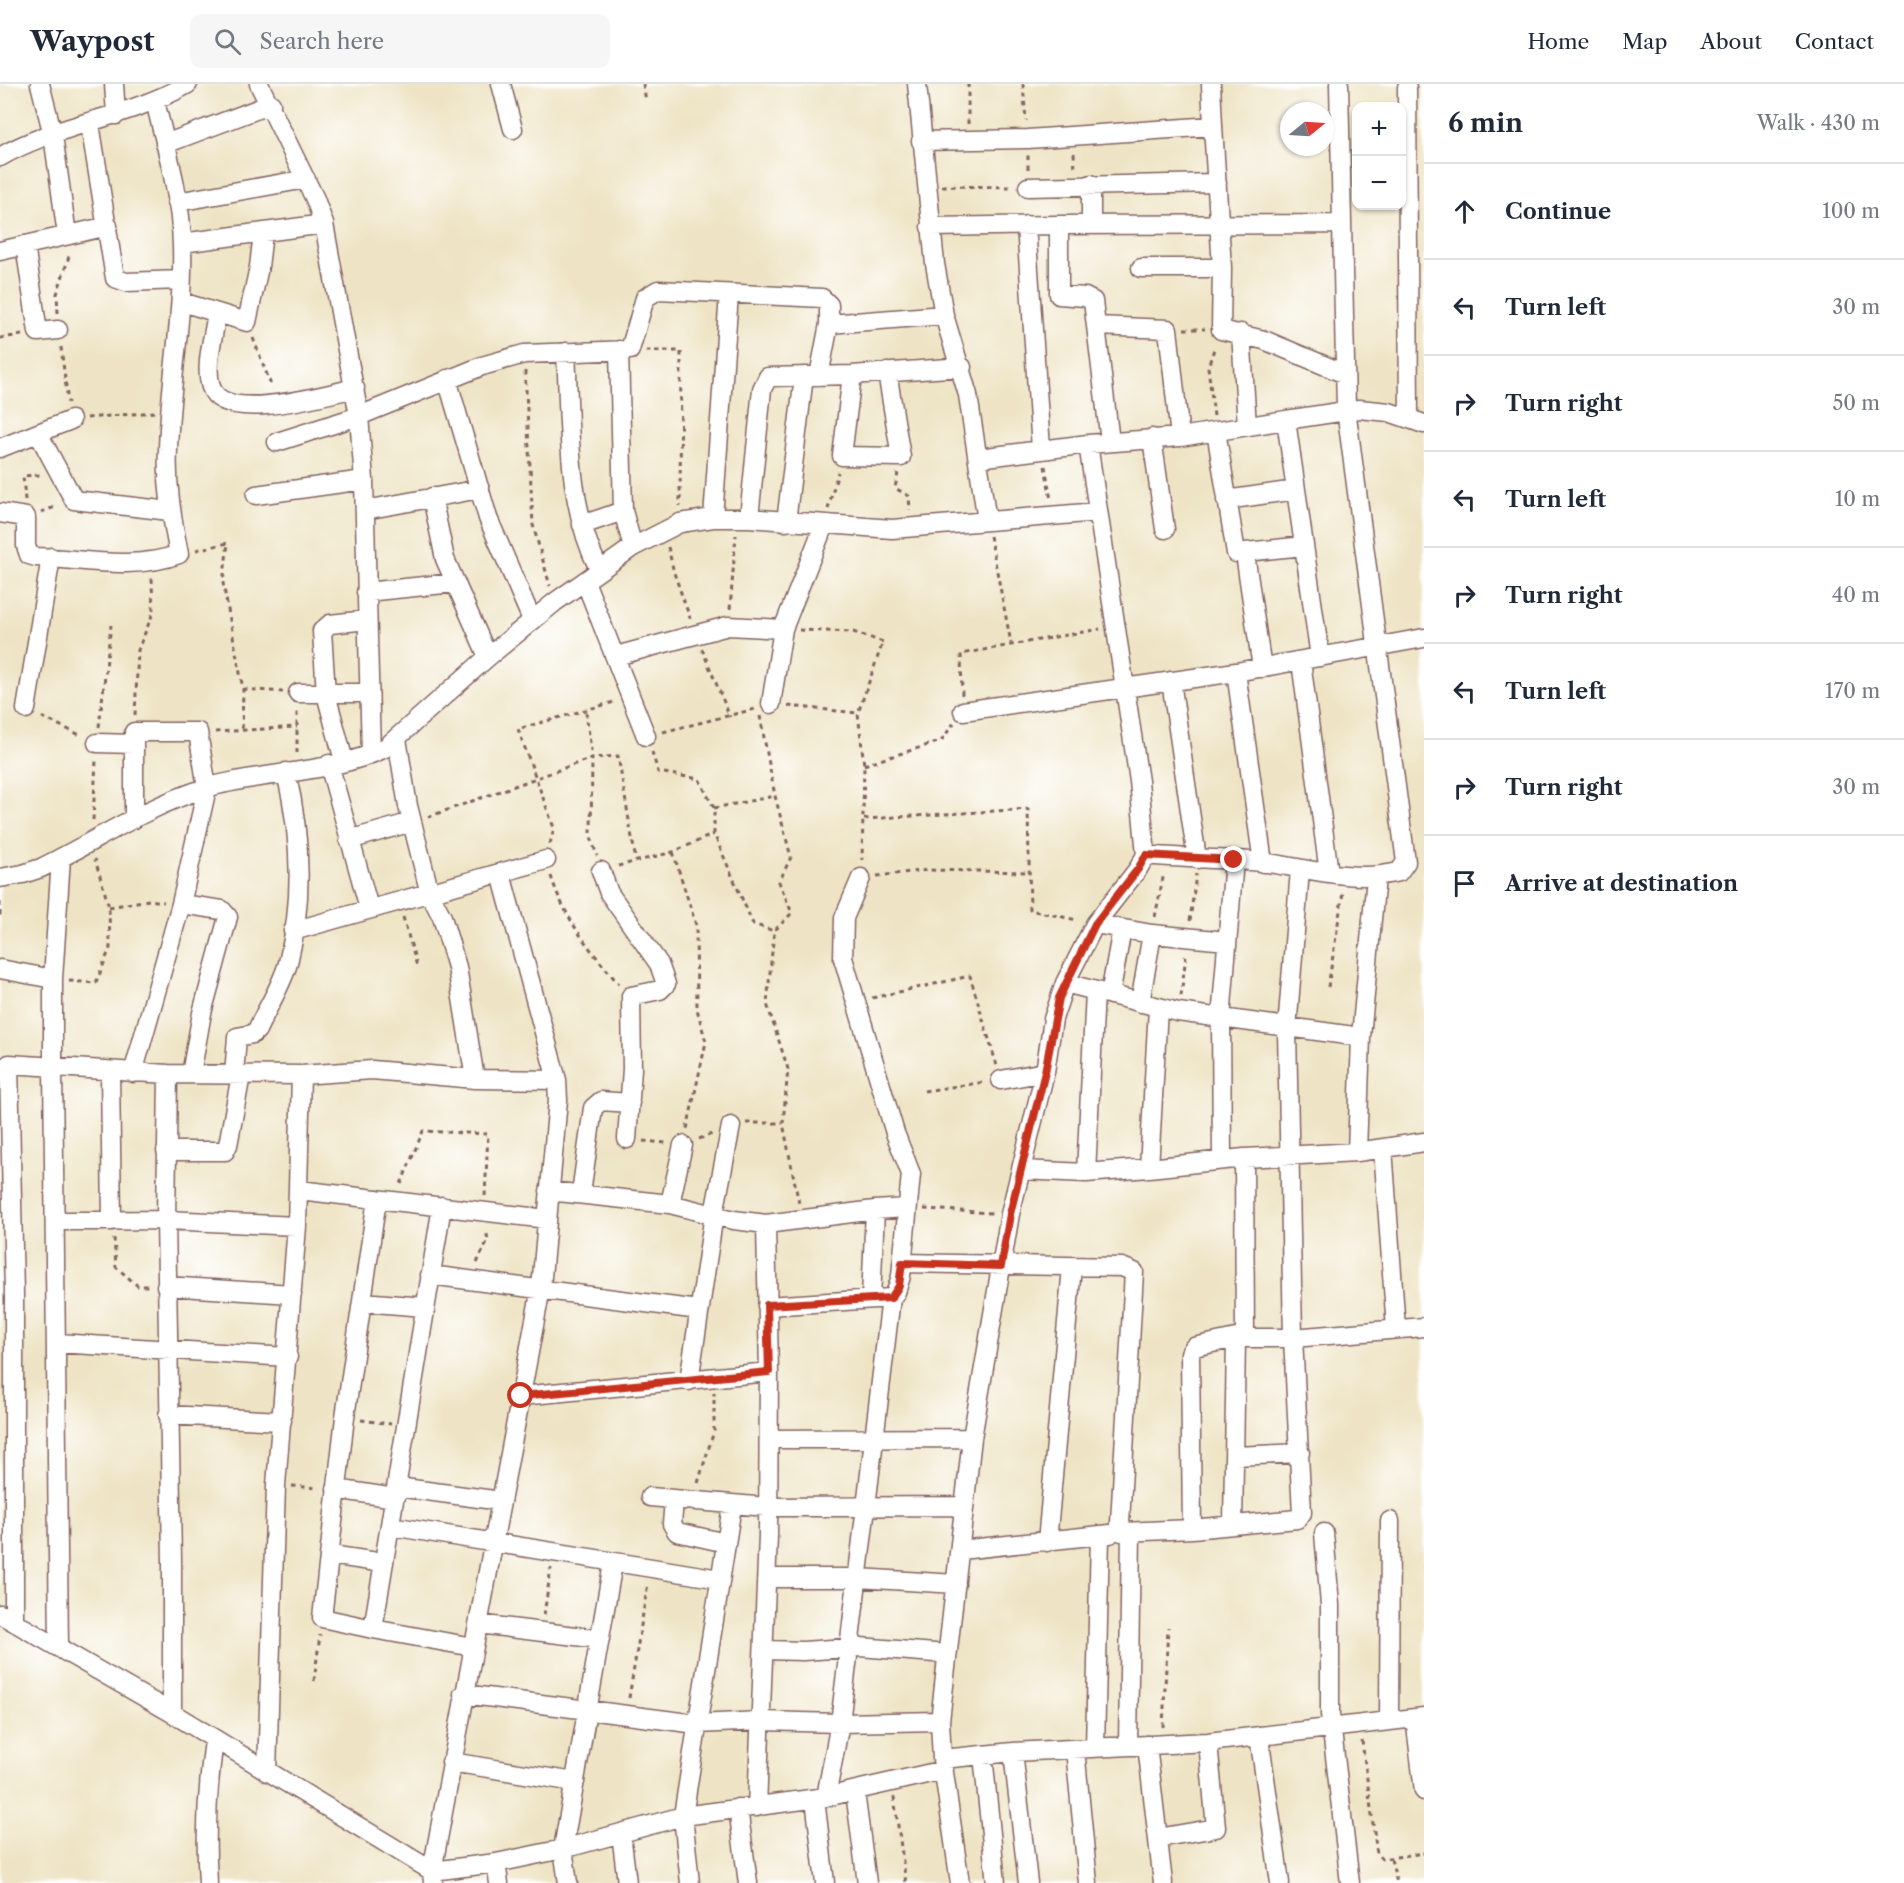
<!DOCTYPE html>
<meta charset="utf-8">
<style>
:root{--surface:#fff;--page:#f6f6f7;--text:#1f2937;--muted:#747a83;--line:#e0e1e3}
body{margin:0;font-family:"Libre Caslon Text",serif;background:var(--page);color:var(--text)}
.controls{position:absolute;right:18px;top:18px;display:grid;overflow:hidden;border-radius:12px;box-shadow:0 2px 4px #0004}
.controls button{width:54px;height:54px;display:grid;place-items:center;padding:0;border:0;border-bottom:2px solid var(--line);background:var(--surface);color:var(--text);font:30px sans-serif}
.compass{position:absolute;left:1280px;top:18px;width:54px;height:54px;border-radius:50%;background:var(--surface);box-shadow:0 2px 4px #0004;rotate:72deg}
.stop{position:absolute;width:18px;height:18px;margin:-14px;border:4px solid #c8321e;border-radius:50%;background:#fff}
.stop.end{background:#c8321e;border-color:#fff;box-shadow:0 2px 6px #0008}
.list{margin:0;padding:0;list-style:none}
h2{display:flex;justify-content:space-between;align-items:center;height:78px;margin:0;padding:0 24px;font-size:26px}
h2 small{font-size:20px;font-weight:400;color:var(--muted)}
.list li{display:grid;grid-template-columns:39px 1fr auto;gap:18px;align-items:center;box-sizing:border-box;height:96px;padding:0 24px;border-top:2px solid var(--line)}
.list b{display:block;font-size:22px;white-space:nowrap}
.list em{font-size:20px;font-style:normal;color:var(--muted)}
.icon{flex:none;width:33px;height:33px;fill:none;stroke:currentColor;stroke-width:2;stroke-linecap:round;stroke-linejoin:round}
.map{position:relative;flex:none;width:1424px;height:1799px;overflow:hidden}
header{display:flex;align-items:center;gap:36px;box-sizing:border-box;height:84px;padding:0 30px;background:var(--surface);border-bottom:2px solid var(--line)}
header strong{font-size:28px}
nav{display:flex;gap:33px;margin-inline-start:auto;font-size:21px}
.search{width:420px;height:54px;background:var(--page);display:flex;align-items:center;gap:15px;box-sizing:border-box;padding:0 21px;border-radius:12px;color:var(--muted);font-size:22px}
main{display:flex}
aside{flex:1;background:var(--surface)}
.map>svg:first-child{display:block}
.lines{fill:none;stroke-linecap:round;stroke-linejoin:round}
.street-casing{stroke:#836461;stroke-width:21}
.path{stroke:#836461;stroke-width:3;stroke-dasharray:4.5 4.5;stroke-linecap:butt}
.street{stroke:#fff;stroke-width:18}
.route{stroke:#c8321e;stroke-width:8}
</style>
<header>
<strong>Waypost</strong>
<div class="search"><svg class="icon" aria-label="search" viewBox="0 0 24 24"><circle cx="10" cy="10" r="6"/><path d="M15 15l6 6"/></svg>Search here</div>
<nav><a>Home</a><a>Map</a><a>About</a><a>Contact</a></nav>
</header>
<main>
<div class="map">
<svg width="1424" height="1799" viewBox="0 0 1424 1799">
<rect width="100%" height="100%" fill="#fff"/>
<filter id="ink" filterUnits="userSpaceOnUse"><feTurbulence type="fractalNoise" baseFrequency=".0167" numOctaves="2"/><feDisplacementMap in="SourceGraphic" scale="12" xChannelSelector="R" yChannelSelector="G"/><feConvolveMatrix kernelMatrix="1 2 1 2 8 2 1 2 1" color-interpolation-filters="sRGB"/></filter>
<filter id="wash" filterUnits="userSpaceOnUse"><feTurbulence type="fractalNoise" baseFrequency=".008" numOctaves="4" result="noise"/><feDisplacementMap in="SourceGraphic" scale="24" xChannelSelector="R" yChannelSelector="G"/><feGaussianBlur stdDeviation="1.35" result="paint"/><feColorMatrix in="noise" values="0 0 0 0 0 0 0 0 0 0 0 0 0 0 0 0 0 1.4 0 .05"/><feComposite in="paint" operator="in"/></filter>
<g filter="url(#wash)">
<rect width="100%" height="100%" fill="#eee4c5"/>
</g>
<g filter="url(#ink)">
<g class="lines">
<!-- street casing -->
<g class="street-casing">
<path id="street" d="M40,0L53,51L67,151
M114,0L116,31
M259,0L315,115L324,140L359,332L364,396L371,670
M501,0L513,45
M917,0L935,180L944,231L968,311L987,437
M1211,0L1213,42
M1407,3L1409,335
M90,40L115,194L126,198L181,196
M921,57L1028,55L1213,42L1222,184L1221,246L1264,256L1345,290
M165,60L271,20
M0,73C56,40 129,34 188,0
M1091,100V140
M1028,103L1217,99
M177,118L306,95
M1026,141L1041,365
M930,143L1059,141
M182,159L324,140
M25,161L38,248L58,246
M0,167L108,142
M1141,184H1222
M182,218L247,238L259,183L263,149
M217,229C214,251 204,282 211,303C223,341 327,310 355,304
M1097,242L1168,245L1180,353
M1241,249L1247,342
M619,266L623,427L633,463
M566,268C570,339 566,420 599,485
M852,291L842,372L901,373L887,288
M819,292L829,240L944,231
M447,295L488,434L532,536
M1286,336L1359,325L1389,328L1424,340
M1216,347L1236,469L1304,462
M38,349L74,416L170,427
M1152,354L1165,445
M277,358L359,332L482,282L524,270L630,266L645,214L658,206L822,214L829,221V240
M1110,358L1093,217L1085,213L1059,211V141L1342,140
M0,364L71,336
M979,374L1088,360L1180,353L1286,336L1320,573
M256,411L364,396
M432,413L445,475L488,573
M1226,416L1296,406
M365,426L480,405
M0,429L26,433V462L29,471L36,473C82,475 135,487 179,470C172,435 166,401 168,365C170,297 184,229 182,161C181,113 166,63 155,17
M713,434L729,210
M749,434L762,305L768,293L852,291L962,283
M786,438L804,292
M582,441L623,427
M1245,470L1262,584
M585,497L646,652
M366,508L454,499
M616,572L728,542L783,545
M1301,577L1329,789
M1236,588L1263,779
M1171,597L1197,775
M298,609H369
M771,620L783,545L824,441
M26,625L51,473
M963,627L1236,588L1424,554
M97,659L134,660
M344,677L326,610L322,547L330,540L367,536
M329,680L369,824
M349,756L412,738
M1146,771C1184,775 1223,774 1261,778C1308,784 1352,799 1399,788L1406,778L1346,325L1339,0
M601,787L609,809L659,880L666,900L660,906L631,912L632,985L627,1055
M0,794L23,790L41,784C96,757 147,722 206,704C263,687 332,690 385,664L488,573L555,518L633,463L680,439L713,434H749L892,445L1098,428
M181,820L222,826L228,833L202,929L191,990
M1095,840L1152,850L1227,857
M293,847L546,776
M0,885L53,895
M1065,899L1178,928L1361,953
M1110,911L1122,845
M1140,919L1152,850
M110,987L112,1137
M133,989L181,820L207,704L198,648H134V735
M168,990L166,1136L172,1476V1629
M234,991L237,953L253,950L257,946C267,924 282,901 288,879C304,815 301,751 286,688
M475,995L557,996
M1001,996L1045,988
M1383,1064L1396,1245
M166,1067H225L228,1061L241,991
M1357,1068L1361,953L1376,793
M1244,1074L1245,1254
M1222,1075L1221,935L1234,776
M1149,1084L1158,924
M1021,1086L1086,1089L1149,1084L1244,1074L1357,1068L1424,1058
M1086,1089L1095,908
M299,1106L547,1135
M549,1107L670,1120L734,1136L766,1140L875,1126L907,1124
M581,1109L593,1024L601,1017L630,1019
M670,1120L683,1061
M442,1122L373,1545L473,1563
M56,1137L166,1136L297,1142
M902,1179L1122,1183L1134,1188L1120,1439L1122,1448L1192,1445L1190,1269L1194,1263L1236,1254H1293L1424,1243
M430,1191L699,1226
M166,1202L292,1210
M871,1215L875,1126
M362,1218L425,1223
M767,1222L891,1214
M57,1259L288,1273
M689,1297L714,1130L731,1042
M521,1312L769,1288
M168,1331L282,1337
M769,1355L972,1354
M1235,1372L1300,1369
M397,1403L501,1417
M336,1405L395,1414
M650,1413L767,1423L963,1422
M674,1416L672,1440L677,1448L726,1459
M1233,1440L1236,1254
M391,1442L720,1495
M1192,1445L1297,1435L1302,1429L1293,1254L1287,945L1300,786
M1324,1449L1330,1521V1630L1350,1799
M1047,1458L1072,1183
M960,1466L1110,1450
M330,1471L384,1479
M767,1494H858L956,1500
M0,1530L172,1629L432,1787L496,1779L563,1765L683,1732L826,1713L944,1686
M14,1538V1210L9,980L168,990L301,991L372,986L475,995L457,883L442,833L430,810L408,722L397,655
M478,1540L600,1555
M373,1545L322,1534L345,1333L377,1115
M59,1564L53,983V895L61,774
M764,1566L803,1567L860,1563L947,1570
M463,1610L697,1640L761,1637L840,1639L940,1637
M1415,1634L1424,1707
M1389,1636L1390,1437
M1259,1652L1280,1799
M1147,1661L1163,1799
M1128,1662L1131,1448
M1095,1663L1100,1452
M1075,1665L1088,1799
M1013,1668L1028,1799
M983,1671L996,1799
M942,1675L1013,1668L1208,1658L1424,1633
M451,1678L575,1698
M267,1688L276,1401L297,1142L301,991
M855,1708L867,1799
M826,1713L840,1639L891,1214L896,1208L901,1192L911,1090L895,1049L843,874L844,834L861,794
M815,1715L825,1799
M757,1723L768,1452L769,1288L766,1140
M738,1724L748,1799
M621,1749L627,1799
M1158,1754L1216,1744L1208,1658
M496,1779L499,1799
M208,1799C205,1751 207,1705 214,1657
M433,1799L432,1787L541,1204L558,1016L557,996L501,790
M568,1799L563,1765L613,1479
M690,1799L683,1732L732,1422
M960,1799L942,1675L940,1637L972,1354L1010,1130L1045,988L1053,935L1065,899L1095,840L1138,785L1146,771L1139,697L1088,360"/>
</g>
<!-- path -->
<path class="path" d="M643,0L646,17
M1023,0L1026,37
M968,40V0
M1074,69L1075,87
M1028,85V71
M942,102L1011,103
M58,229L57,210L70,169
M1184,245H1205
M0,254L22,251
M253,254L272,304
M61,263L68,319
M646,267H681L680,422
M525,287L533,441L550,502
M1214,332L1208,283L1215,262
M87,334L155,328
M1045,382L1051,416
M898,389L895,404L909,412L910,426
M25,416L23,392L41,391
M828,425L838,388
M41,428L58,422
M990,452L1011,559
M668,463L674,489L690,534
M196,466L228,459L223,499L243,605L242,647
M730,525L736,451
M799,546L853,548L883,558L858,629L864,681L862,776
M702,565L730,633
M243,605L283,608
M962,611L961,570L1100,545
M788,622L858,629
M586,628L592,674L591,753L597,772
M135,631L138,566L153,529L152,494
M760,632L775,712L791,773L779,798L792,829L774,847L767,920L788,985L783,1039L799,1120
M42,633L82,652
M99,643L111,541
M215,648L297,643
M663,648L755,625
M652,668L658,688L699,695L714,724V750L753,840L774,847
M297,669V625
M864,681L941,657L954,639
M714,724L775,712
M428,733L592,674L618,672L636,777
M864,735L1028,725L1030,826L1077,836
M93,736L96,676
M550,760L554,744L518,645L614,618
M673,768L696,841L697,925L706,958L687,1045
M618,782L673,768L714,750
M551,792C564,834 591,868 619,900
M877,792L928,786L1028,788
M0,818V836
M109,823L149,816L164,818
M403,833L417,882
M1155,833L1164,789
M1190,837L1196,790
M69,897L96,899L110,864L109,823L95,775
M1328,903L1343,808
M1181,912L1186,871
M872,914L970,892L997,982
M924,1007L985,998
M746,1039H783
M699,1055L712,1050
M643,1057L666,1059
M401,1100L423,1047L488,1050L485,1113
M924,1125L993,1129
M114,1154L116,1183L138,1202H151
M477,1179L488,1156L486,1146
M361,1336L391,1340
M698,1399L714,1347V1309
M292,1402L319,1404
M544,1531L551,1484
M314,1597L320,1551
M629,1614L648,1499
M1163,1643L1168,1543
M1362,1657L1377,1770L1382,1775L1424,1769
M894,1713L906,1799
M1391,1775L1397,1799"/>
<!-- street -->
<use href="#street" class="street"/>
</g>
</g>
<g class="lines" filter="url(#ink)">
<!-- route -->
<path class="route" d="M521,1312L769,1288L767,1221L891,1214L899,1202L902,1179L1001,1182L1010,1130L1045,988L1059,914L1095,840L1138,785L1146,771L1234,776"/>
</g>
</svg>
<div class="controls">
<button>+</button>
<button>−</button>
</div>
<svg class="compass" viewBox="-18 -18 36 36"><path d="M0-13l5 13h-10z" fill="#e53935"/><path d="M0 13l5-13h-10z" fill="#747a83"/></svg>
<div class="stop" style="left:521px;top:1312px"></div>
<div class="stop end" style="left:1234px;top:776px"></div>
</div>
<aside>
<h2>6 min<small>Walk · 430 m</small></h2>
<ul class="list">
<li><svg class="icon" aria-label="ahead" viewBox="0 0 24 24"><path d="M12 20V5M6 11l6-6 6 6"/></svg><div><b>Continue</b></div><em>100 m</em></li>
<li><svg class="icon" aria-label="left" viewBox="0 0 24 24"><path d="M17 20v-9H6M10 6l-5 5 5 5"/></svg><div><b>Turn left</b></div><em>30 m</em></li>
<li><svg class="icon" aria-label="right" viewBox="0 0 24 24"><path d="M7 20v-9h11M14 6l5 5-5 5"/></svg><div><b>Turn right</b></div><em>50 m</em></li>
<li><svg class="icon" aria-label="left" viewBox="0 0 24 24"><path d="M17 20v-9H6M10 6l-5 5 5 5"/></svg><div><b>Turn left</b></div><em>10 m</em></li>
<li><svg class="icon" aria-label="right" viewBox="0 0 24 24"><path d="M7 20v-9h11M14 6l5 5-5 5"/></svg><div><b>Turn right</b></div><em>40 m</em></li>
<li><svg class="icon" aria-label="left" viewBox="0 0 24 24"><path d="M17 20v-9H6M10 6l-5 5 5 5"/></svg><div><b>Turn left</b></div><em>170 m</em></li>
<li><svg class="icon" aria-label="right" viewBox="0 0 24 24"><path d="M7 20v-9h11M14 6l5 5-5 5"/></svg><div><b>Turn right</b></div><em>30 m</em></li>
<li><svg class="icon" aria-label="arrive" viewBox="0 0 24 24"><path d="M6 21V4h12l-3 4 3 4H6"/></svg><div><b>Arrive at destination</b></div></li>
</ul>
</aside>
</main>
